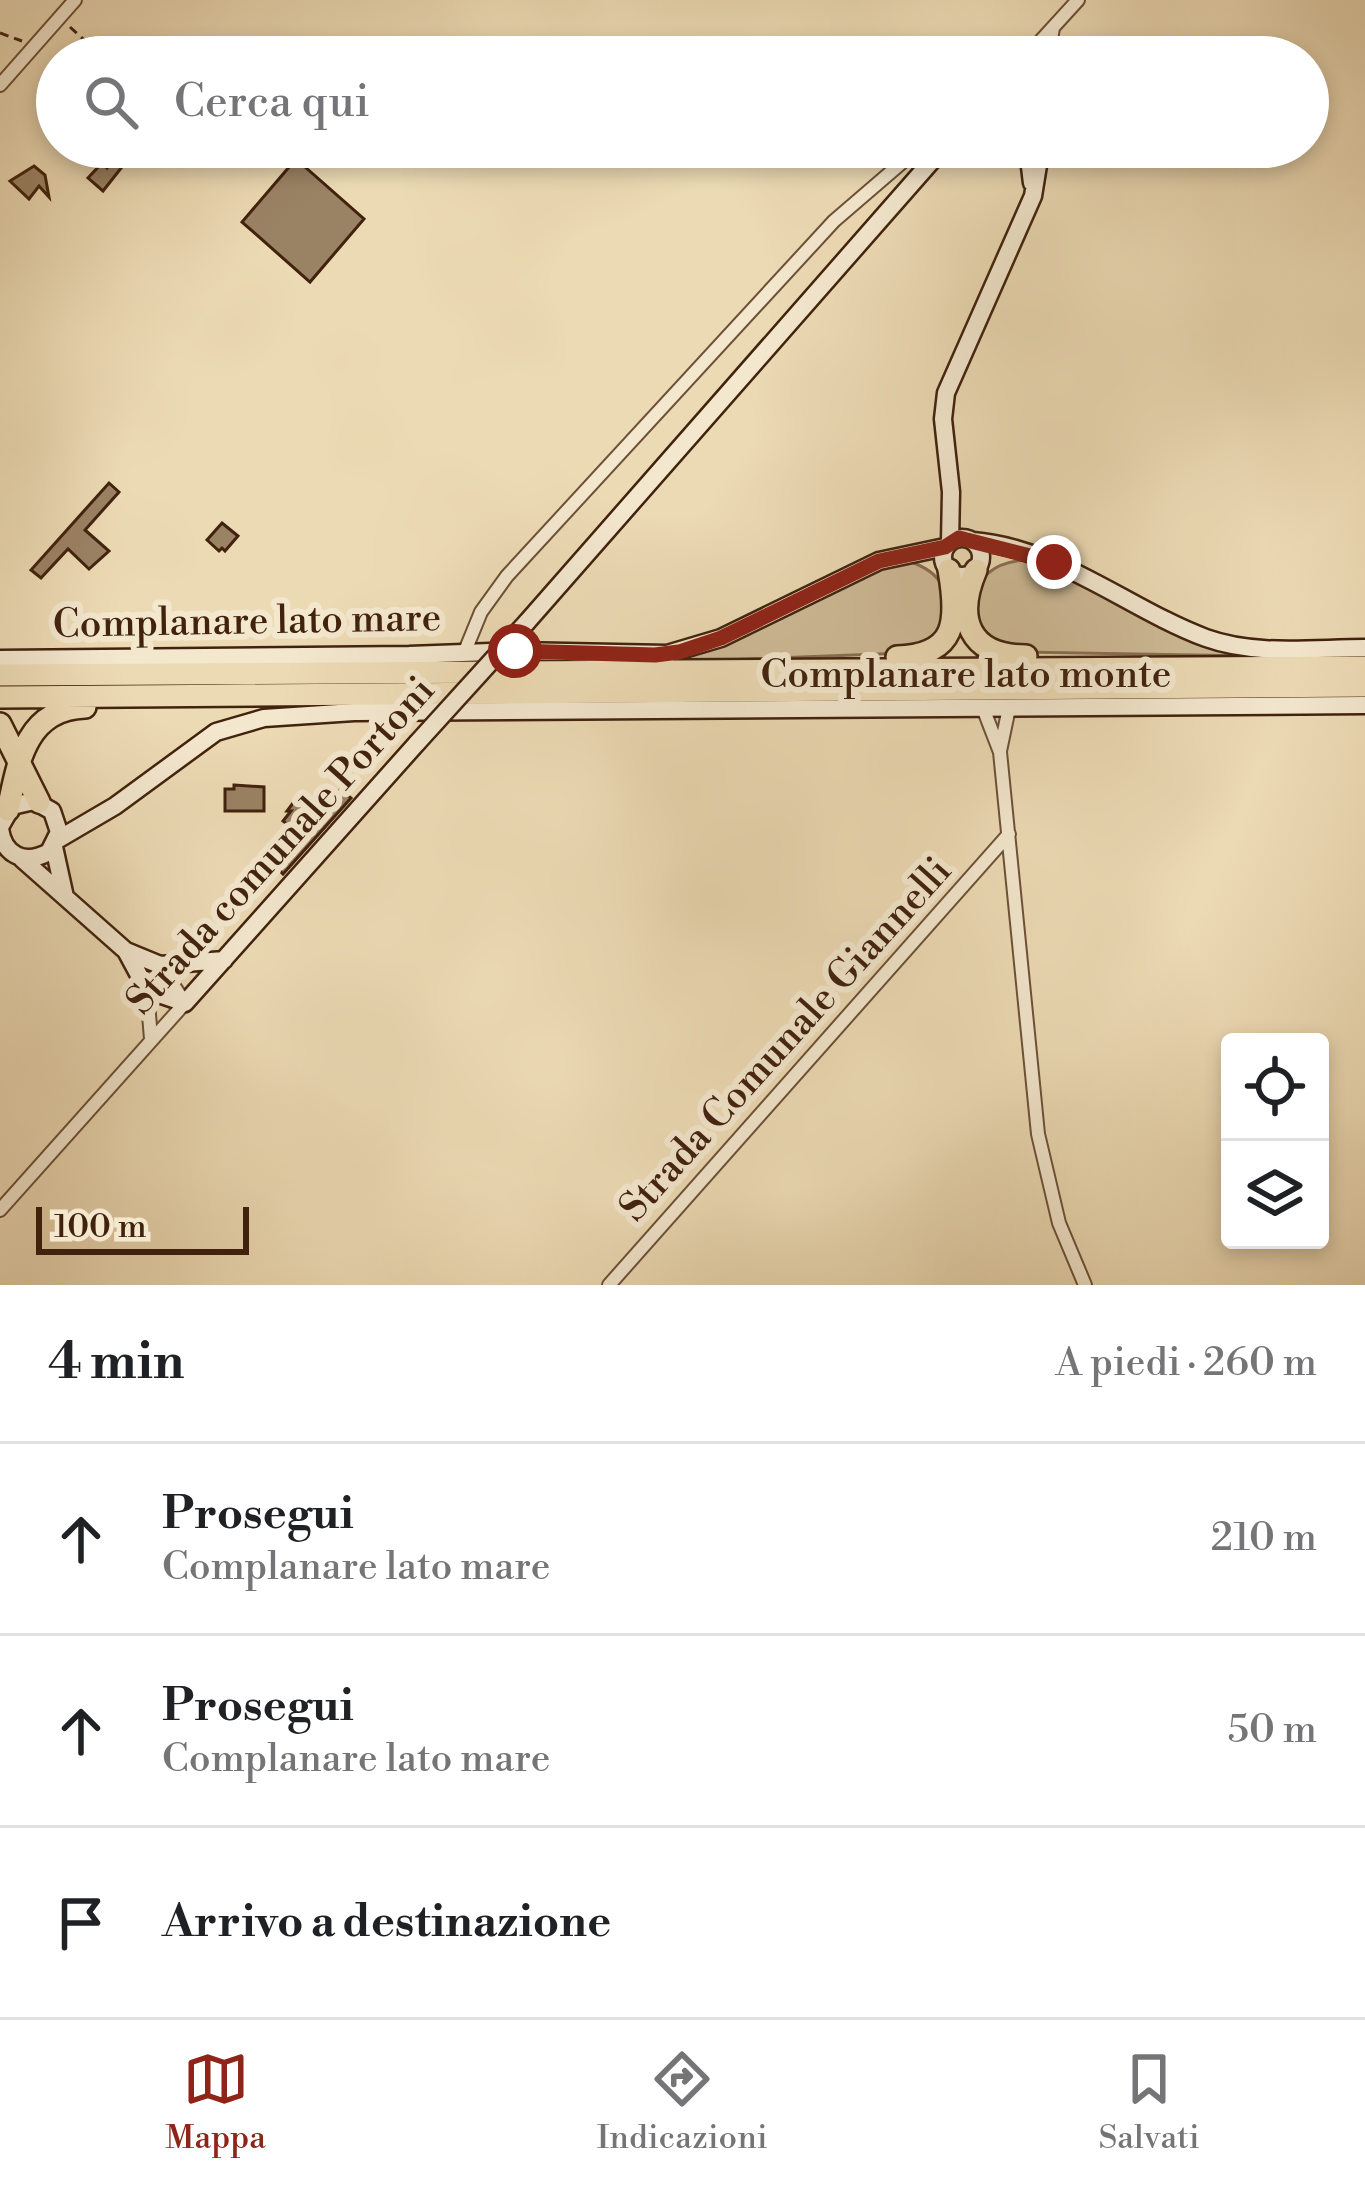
<!DOCTYPE html>
<html lang="it">
<meta charset="utf-8">
<style>
:root{--surface:#fff;--page:#f2f2f2;--text:#202124;--muted:#757577;--line:#e0e0e0;--accent:#8f2418}
body{margin:0;font-family:"Libre Bodoni",serif;background:var(--page);color:var(--text)}
.controls{position:absolute;right:36px;bottom:36px;display:grid;overflow:hidden;border-radius:12px;box-shadow:0 6px 18px #0003}
.controls button{width:108px;height:108px;display:grid;place-items:center;padding:0;border:0;border-bottom:3px solid var(--line);background:var(--surface);color:var(--text);font:60px sans-serif}
.scale{position:absolute;left:36px;bottom:30px;width:213px;box-sizing:border-box;padding-left:12px;border:6px solid #41220d;border-top:0;font-size:33px;line-height:42px;white-space:nowrap;color:#41220d;-webkit-text-stroke:9px #f3e7ce;paint-order:stroke}
.stop{position:absolute;width:36px;height:36px;margin:-27px;border:9px solid #8f2418;border-radius:50%;background:#fff}
.stop.end{background:#8f2418;border-color:#fff;box-shadow:0 3px 12px #0008}
.list{margin:0;padding:0;list-style:none}
h2{display:flex;justify-content:space-between;align-items:center;height:156px;margin:0;padding:0 48px;font-size:51px}
h2 small{font-size:39px;font-weight:400;color:var(--muted)}
.list li{display:grid;grid-template-columns:78px 1fr auto;gap:36px;align-items:center;box-sizing:border-box;height:192px;padding:0 48px;border-top:3px solid var(--line)}
.list b{display:block;font-size:45px;white-space:nowrap}
.list p{margin:0;font-size:39px;white-space:nowrap;color:var(--muted)}
.list em{font-size:39px;font-style:normal;color:var(--muted)}
.icon{flex:none;width:66px;height:66px;fill:none;stroke:currentColor;stroke-width:2;stroke-linecap:round;stroke-linejoin:round}
.map{position:relative;flex:none;width:1365px;height:1285px;overflow:hidden}
.search{position:absolute;background:var(--surface);box-shadow:0 6px 18px #0003;left:36px;right:36px;top:36px;height:132px;display:flex;align-items:center;gap:30px;box-sizing:border-box;padding:0 42px;border-radius:66px;color:var(--muted);font-size:45px}
.sheet{height:732px;background:var(--surface)}
nav{display:flex;justify-content:space-around;align-items:center;box-sizing:border-box;height:168px;border-top:3px solid var(--line);background:var(--surface);font-size:33px;color:var(--muted)}
nav a{display:grid;justify-items:center;gap:6px}
nav .on{color:var(--accent)}
.map>svg:first-child{display:block}
.green{fill:#cfbb98;stroke:#886e52;stroke-width:3}
.building{fill:#9a8264;stroke:#41220d;stroke-width:3}
.lines{fill:none;stroke-linecap:round;stroke-linejoin:round}
.street-casing{stroke:#6c5037;stroke-width:16}
.secondary-casing{stroke:#41220d;stroke-width:21}
.highway-casing{stroke:#41220d;stroke-width:26}
.path{stroke:#41220d;stroke-width:3;stroke-dasharray:9 6;stroke-linecap:butt}
.street{stroke:#f3e7ce;stroke-width:12}
.secondary{stroke:#f3e7ce;stroke-width:16}
.highway{stroke:#ecdab4;stroke-width:21}
.secondary-bridge-casing{stroke:#41220d;stroke-width:21;stroke-linecap:butt}
.secondary-bridge{stroke:#f3e7ce;stroke-width:16}
.route{stroke:#8f2418;stroke-width:15}
.labels{text-anchor:middle;dominant-baseline:central;stroke-width:12;stroke-linejoin:round;paint-order:stroke}
.street-label{font-size:39px;fill:#41220d;stroke:#f3e7ce}
</style>
<div class="map">
<svg width="1365" height="1285" viewBox="0 0 1365 1285">
<rect width="100%" height="100%" fill="#ecdab4"/>
<filter id="stains"><feTurbulence type="fractalNoise" baseFrequency=".00167" numOctaves="4"/><feColorMatrix values="0 0 0 0 .2 0 0 0 0 .09 0 0 0 0 .02 0 0 0 .5 -.17"/></filter>
<radialGradient id="worn" r=".72"><stop offset=".6" stop-color="#630" stop-opacity="0"/><stop offset="1" stop-color="#630" stop-opacity=".3"/></radialGradient>
<!-- green -->
<path class="green" d="M1026,560L1253,656L1020,652C957,635 959,563 1026,560Z
M908,561C951,575 946,596 942,634L905,653L669,662L726,644L880,566Z"/>
<!-- building -->
<path class="building" d="M122,149L133,153L103,191L88,178L102,163L107,168Z
M296,159L364,219L310,282L242,222Z
M34,166L45,175L49,197L39,186L29,199L10,181Z
M109,483L119,492L85,530L109,551L89,569L68,549L41,578L31,570Z
M222,523L238,536L225,551L222,548L219,551L207,540Z
M234,785L264,787V811H225V789H234Z
M341,789L351,798L283,874L276,867L304,837L283,821L291,811H287L299,795L324,810Z"/>
<g class="lines">
<!-- street casing -->
<g class="street-casing">
<path id="street" d="M1026,57L1078,0
M1048,57L1053,28
M0,85L75,0
M465,651L481,612L507,576L834,221L913,153L939,151
M983,708L1000,752L1038,1134L1059,1223L1085,1285
M1000,751L1009,708
M147,990L151,1039
M0,1210L185,1003L160,965
M609,1285L1009,834"/>
</g>
<!-- secondary casing -->
<g class="secondary-casing">
<path id="secondary" d="M1019,147L1029,159L1032,183
M943 557a19 19 0 1 1 38 0a19 19 0 1 1-38 0Z
M973,541C1059,548 1128,609 1206,638C1256,656 1313,648 1365,648
M950,542L951,492L943,419L946,393L1033,196L1041,147
M527,622L944,147
M0,659L409,655L516,651L667,654L721,638L879,561L945,547
M0,827L12,806L34,801L52,811L59,832L49,852C25,865 4,856 0,829
M57,840L115,806L216,732L264,718L354,712L1365,705
M54,847L65,897
M22,859L126,951L160,965L224,960
M126,951L147,990L185,1003L417,743"/>
</g>
<!-- highway casing -->
<g class="highway-casing">
<path id="highway" d="M976,570C955,619 969,656 1026,656
M897,657C957,655 958,621 949,570
M0,675L1365,667
M0,697L1365,686
M0,724L39,802
M8,810C18,762 26,709 85,707"/>
</g>
<!-- path -->
<path class="path" d="M70,27L103,57
M0,33L22,41"/>
<!-- street -->
<use href="#street" class="street"/>
<!-- secondary -->
<use href="#secondary" class="secondary"/>
<!-- highway -->
<use href="#highway" class="highway"/>
<!-- secondary-bridge casing -->
<g class="secondary-bridge-casing">
<path id="secondary-bridge" d="M417,743L527,622"/>
</g>
<!-- secondary-bridge -->
<use href="#secondary-bridge" class="secondary-bridge"/>
</g>
<g class="lines">
<!-- route -->
<path class="route" d="M515,651L655,655L679,652L721,638L879,561L945,547L959,538L1054,562"/>
</g>
<g class="labels">
<!-- street labels -->
<g class="street-label">
<text transform="translate(247 622) rotate(-1)">Complanare lato mare</text>
<text x="966" y="675">Complanare lato monte</text>
<text transform="translate(281 846) rotate(-48)">Strada comunale Portoni</text>
<text transform="translate(786 1040) rotate(-48)">Strada Comunale Giannelli</text>
</g>
</g>
<rect width="100%" height="100%" filter="url(#stains)"/>
<rect width="100%" height="100%" fill="url(#worn)"/>
</svg>
<div class="controls">
<button><svg class="icon" aria-label="locate" viewBox="0 0 24 24"><circle cx="12" cy="12" r="6"/><path d="M12 2v4M12 18v4M2 12h4M18 12h4"/></svg></button>
<button><svg class="icon" aria-label="layers" viewBox="0 0 24 24"><path d="M12 4l9 5-9 5-9-5zM3 14l9 5 9-5"/></svg></button>
</div>
<div class="scale">100 m</div>
<div class="stop" style="left:515px;top:651px"></div>
<div class="stop end" style="left:1054px;top:562px"></div>
<div class="search"><svg class="icon" aria-label="search" viewBox="0 0 24 24"><circle cx="10" cy="10" r="6"/><path d="M15 15l6 6"/></svg>Cerca qui</div>
</div>
<section class="sheet">
<h2>4 min<small>A piedi · 260 m</small></h2>
<ul class="list">
<li><svg class="icon" aria-label="ahead" viewBox="0 0 24 24"><path d="M12 20V5M6 11l6-6 6 6"/></svg><div><b>Prosegui</b><p>Complanare lato mare</p></div><em>210 m</em></li>
<li><svg class="icon" aria-label="ahead" viewBox="0 0 24 24"><path d="M12 20V5M6 11l6-6 6 6"/></svg><div><b>Prosegui</b><p>Complanare lato mare</p></div><em>50 m</em></li>
<li><svg class="icon" aria-label="arrive" viewBox="0 0 24 24"><path d="M6 21V4h12l-3 4 3 4H6"/></svg><div><b>Arrivo a destinazione</b></div></li>
</ul>
</section>
<nav>
<a class="on"><svg class="icon" aria-label="map" viewBox="0 0 24 24"><path d="M3 6l6-2 6 2 6-2v14l-6 2-6-2-6 2zM9 4v14M15 6v14"/></svg>Mappa</a>
<a><svg class="icon" aria-label="directions" viewBox="0 0 24 24"><path d="M12 3l9 9-9 9-9-9zM9 14v-3h6M13 9l2 2-2 2"/></svg>Indicazioni</a>
<a><svg class="icon" aria-label="saved" viewBox="0 0 24 24"><path d="M7 4h10v16l-5-4-5 4z"/></svg>Salvati</a>
</nav>
